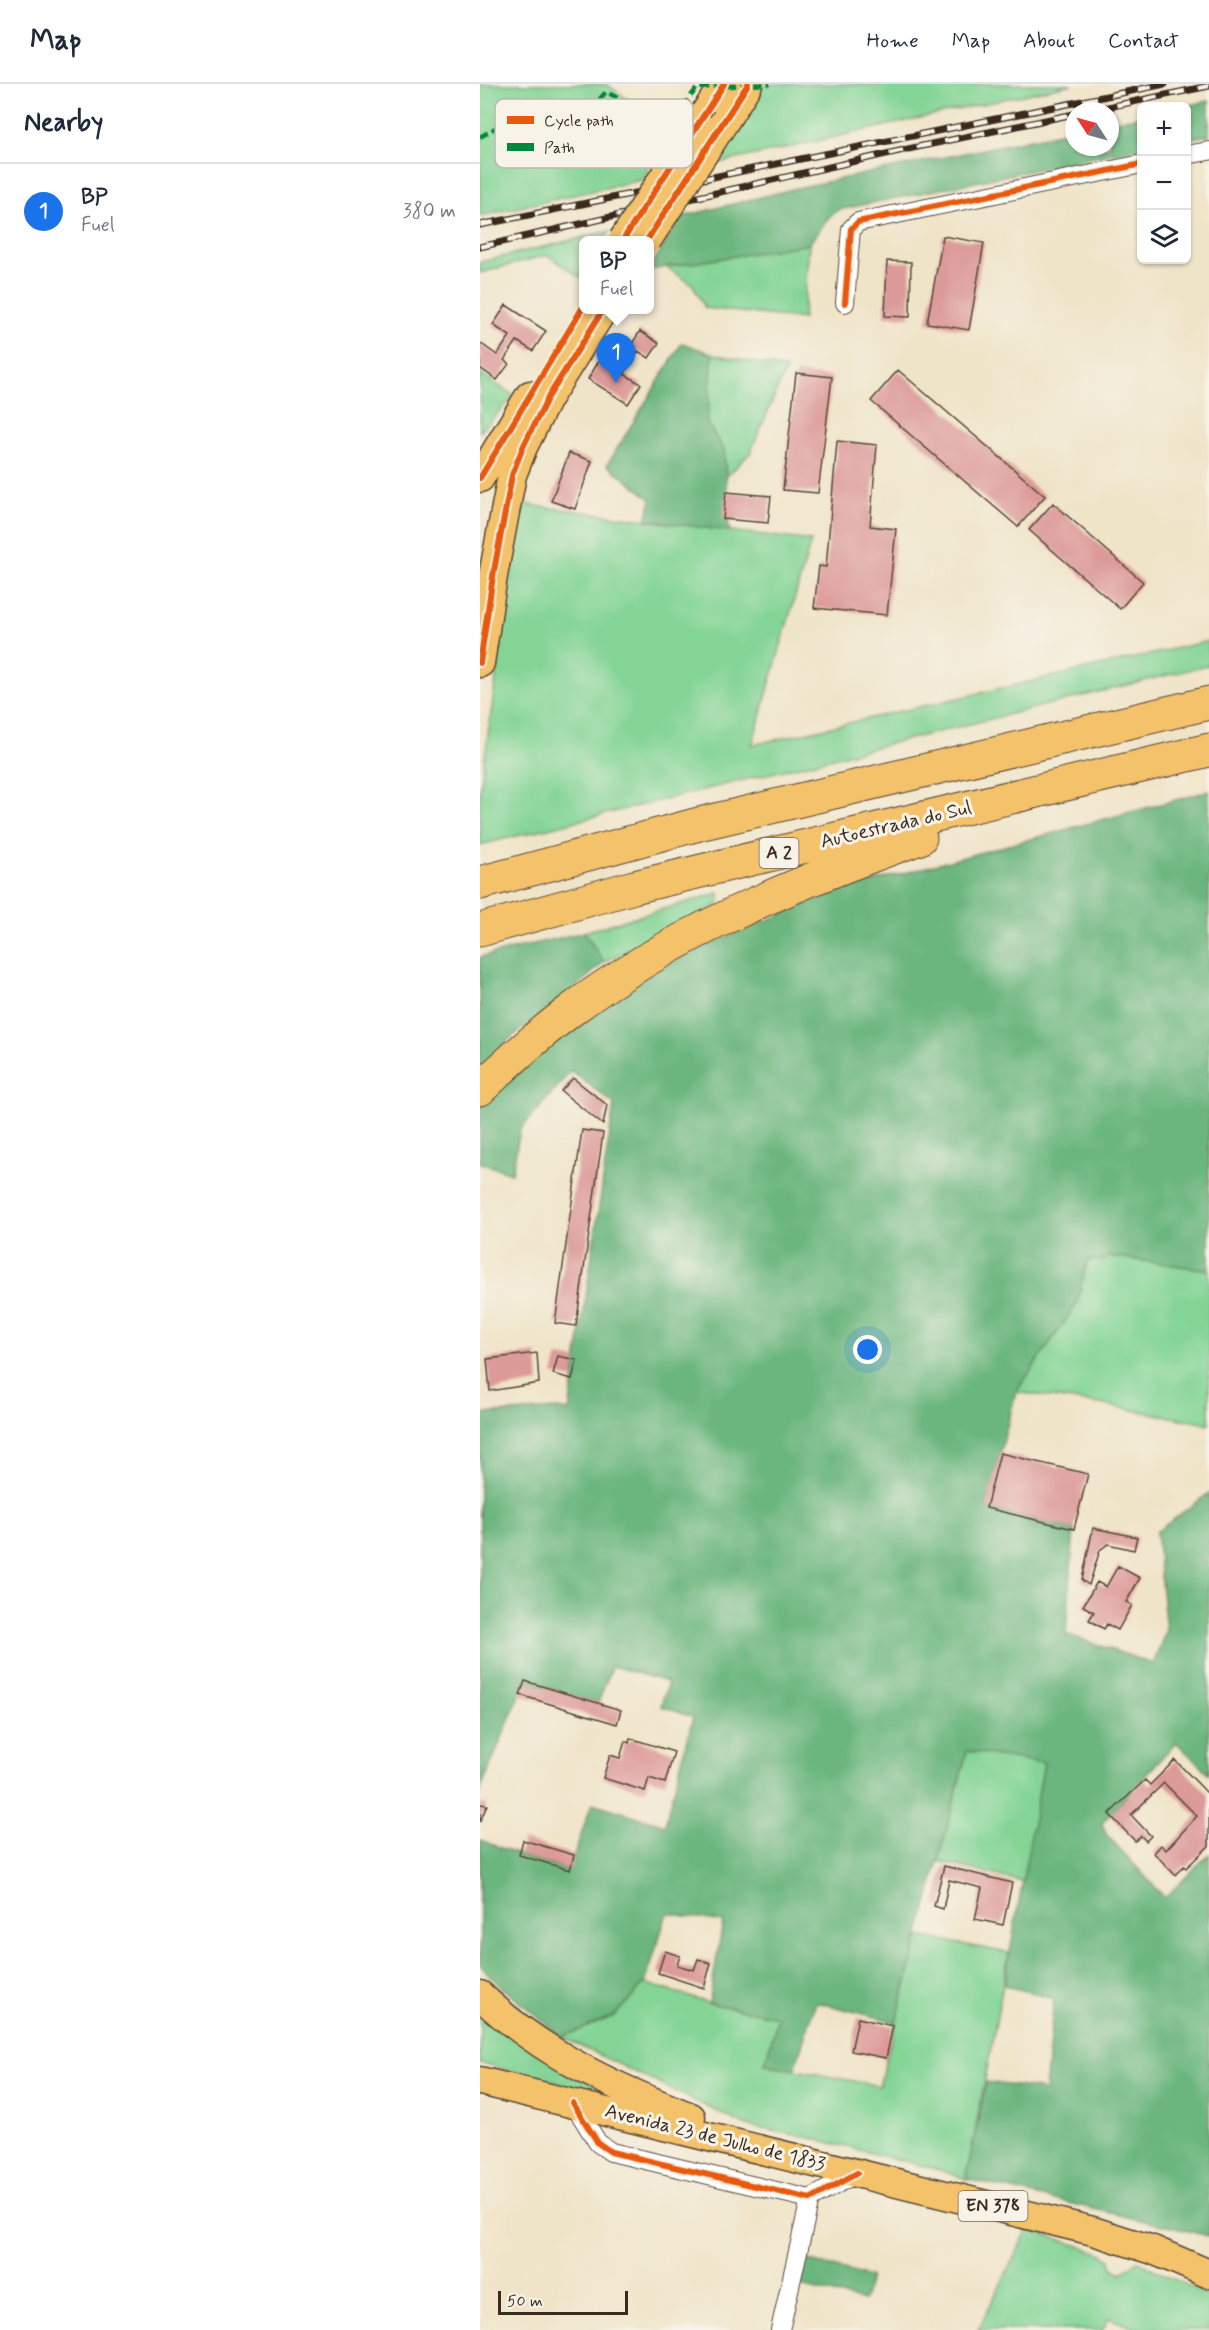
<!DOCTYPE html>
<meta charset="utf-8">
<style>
:root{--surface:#fff;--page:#f6f6f7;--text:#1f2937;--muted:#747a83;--line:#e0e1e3;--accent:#1a73e8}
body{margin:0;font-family:Mynerve,sans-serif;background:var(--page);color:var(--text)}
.controls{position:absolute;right:18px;top:18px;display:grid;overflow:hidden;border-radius:9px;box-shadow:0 2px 4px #0004}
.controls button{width:54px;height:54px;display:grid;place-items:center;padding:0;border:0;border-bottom:2px solid var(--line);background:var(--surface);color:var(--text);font:30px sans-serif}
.compass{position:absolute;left:585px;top:18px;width:54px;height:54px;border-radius:50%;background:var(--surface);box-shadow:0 2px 4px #0004;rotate:306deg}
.scale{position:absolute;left:18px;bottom:15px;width:130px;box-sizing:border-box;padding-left:6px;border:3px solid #3b2a1e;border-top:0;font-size:16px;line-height:21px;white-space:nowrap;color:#3b2a1e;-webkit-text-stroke:4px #f7f3e8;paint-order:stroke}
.you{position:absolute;left:388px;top:1266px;width:21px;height:21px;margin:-15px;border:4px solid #fff;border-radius:50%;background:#1a73e8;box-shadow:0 0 0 9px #1a73e833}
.badge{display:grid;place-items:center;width:39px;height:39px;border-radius:50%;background:var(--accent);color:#fff;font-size:20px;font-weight:700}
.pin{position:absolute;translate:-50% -50px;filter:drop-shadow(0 2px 3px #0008)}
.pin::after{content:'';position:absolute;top:32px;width:21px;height:18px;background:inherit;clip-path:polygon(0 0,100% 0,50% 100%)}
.popup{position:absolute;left:99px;top:152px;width:75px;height:78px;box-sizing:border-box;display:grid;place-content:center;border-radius:9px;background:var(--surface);filter:drop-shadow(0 2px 4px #0005);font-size:20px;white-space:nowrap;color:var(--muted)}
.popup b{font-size:22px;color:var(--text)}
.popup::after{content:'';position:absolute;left:50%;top:100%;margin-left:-12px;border:12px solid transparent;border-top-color:var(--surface)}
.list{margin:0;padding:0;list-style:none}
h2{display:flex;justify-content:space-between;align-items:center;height:78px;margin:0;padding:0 24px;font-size:26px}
h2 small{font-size:20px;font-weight:400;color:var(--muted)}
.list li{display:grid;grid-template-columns:39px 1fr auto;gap:18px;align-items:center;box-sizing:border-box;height:96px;padding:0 24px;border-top:2px solid var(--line)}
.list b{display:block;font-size:22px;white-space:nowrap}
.list p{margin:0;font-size:20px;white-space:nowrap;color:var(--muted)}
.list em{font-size:20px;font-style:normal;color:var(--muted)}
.icon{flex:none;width:33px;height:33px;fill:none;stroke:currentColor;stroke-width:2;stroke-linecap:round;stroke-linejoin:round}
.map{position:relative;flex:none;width:729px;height:2246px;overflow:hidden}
header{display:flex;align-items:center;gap:36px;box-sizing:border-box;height:84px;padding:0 30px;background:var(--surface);border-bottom:2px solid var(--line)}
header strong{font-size:28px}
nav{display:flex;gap:33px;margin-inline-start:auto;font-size:21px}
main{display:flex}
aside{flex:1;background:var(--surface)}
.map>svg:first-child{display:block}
.green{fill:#83d495;stroke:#5f7f5a;stroke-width:1.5}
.forest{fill:#6ab67e;stroke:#52704e;stroke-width:1.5}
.building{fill:#dc9a99}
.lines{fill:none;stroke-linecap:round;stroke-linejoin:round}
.street-casing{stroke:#564638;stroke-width:20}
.primary-casing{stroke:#564638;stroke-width:31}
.highway-casing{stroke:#564638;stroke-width:35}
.street{stroke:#fff;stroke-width:18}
.primary{stroke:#f3c26a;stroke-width:28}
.highway{stroke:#f3c26a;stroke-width:33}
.rail-casing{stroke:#3b2a1e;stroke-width:7}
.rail{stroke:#f7f3e8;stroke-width:4.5;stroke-dasharray:14;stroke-linecap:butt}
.primary-bridge-casing{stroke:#564638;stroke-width:31;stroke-linecap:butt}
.primary-bridge{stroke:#f3c26a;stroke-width:28}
.quiet{stroke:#00873e;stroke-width:4.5;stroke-dasharray:9 4.5;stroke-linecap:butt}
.cycleway-casing{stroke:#f7f3e8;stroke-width:10}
.cycleway{stroke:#e8590c;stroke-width:6}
.labels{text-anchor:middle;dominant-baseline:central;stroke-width:6;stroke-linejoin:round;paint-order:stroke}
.shield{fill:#f7f3e8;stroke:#73665b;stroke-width:1.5}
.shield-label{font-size:18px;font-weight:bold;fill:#3b2a1e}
.street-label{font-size:20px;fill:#3b2a1e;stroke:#f7f3e8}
.key{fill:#f7f3e8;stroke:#bfb7ab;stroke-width:1.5}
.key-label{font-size:16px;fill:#3b2a1e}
</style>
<header>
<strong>Map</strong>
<nav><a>Home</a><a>Map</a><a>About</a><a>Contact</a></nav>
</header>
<main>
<aside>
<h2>Nearby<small></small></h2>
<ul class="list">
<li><span class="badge">1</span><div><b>BP</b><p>Fuel</p></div><em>380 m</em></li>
</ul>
</aside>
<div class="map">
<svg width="729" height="2246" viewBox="0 0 729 2246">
<rect width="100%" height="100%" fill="#f7f3e8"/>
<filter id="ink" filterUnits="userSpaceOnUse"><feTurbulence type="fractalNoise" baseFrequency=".0167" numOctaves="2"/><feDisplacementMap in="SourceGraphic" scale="12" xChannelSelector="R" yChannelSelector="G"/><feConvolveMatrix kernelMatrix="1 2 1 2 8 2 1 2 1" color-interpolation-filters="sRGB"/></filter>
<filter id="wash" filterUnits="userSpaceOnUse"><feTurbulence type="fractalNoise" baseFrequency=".008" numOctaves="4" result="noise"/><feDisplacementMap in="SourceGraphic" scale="24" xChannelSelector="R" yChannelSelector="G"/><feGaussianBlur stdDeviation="1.35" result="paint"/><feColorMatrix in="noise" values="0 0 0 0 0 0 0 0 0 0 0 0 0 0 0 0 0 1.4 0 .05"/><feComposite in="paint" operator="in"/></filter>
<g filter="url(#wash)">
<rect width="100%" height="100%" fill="#f0e4c8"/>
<!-- green -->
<path class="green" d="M0,0H126L192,45L161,96L0,132Z
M284,0H592L235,80Z
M130,147L124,156H103L101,194L67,171L0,189V178Z
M329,160L323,235L225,224L213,201L186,183Z
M233,270L306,285L270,369L246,393L244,366L227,339Z
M0,289L34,312L0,348Z
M41,420L331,457L272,661L729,557V581L0,761V706Z
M239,809L240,820L124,878L104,848Z
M628,1172L729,1186V1340L620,1320L536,1308L596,1221L608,1176L622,1177Z
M487,1667L564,1679L543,1798L458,1777Z
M439,1852L529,1869L486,2095L460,2086L331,2054L267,2042L82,1953L134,1932L165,1899L229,1919L298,1933L285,1980L399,2002Z
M0,1920L135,2013L0,1979Z
M548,2145L620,2169L629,2174L632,2184L641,2189L657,2177L729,2212V2246H660L628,2234L623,2246H498Z"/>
<!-- forest -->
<path class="forest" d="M729,17V51L707,55L705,22Z
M661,32V64L358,126L350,132L329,160L169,186L201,133L317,104L594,46V63H630V38Z
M202,259L233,270L227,339L244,366L249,447L166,436L171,415L127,381Z
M729,707V1186L628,1172L622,1177L608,1176L596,1221L536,1308L506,1424L594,1445L586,1550L673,1580L686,1546L676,1448L729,1409V1690L696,1658L622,1739L626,1750L685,1814L729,1770V2152L486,2095L506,1998L565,2006L574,1915L524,1901L564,1679L487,1667L416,1938L336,1918L314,1986L285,1980L298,1933L229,1919L243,1838L187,1829L165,1899L134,1932L82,1953L19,1901L0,1881V1756L39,1771L89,1786L112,1719L185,1741L213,1633L181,1622L188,1598L132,1582L118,1619L45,1597L0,1707V1330L77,1325L89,1327L134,1020L91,987L40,1046L32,1089L0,1079V1024L85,944L198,873L358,807Z
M104,848L124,878L101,899L28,956L0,985V873Z
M323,2175L390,2193L384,2217L316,2201Z"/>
<g id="blocks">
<!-- building -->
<path class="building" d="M463,152L504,159L489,246L447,239Z
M407,177L431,178L430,233L405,232Z
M26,221L66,247L53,267L37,257L24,276L29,280L17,296L0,284V259L17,271L30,252L13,241Z
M160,247L179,259L169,274L158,267L144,290L161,300L148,320L108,295L120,275L136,285Z
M418,286L565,412L538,443L391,317Z
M316,289L352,293L338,409L303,406Z
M357,357L397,361L390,442L416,445L407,531L334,524L339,482L346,483Z
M89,369L112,377L95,425L71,417Z
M246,408L291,412L288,439L243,435Z
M573,419L663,498L640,525L549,446Z
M93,994L127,1021L123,1041L81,1007Z
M102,1046L123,1049L96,1242L75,1239Z
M57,1269L59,1299L10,1307L7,1275Z
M78,1272L97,1276L92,1295L73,1290Z
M520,1369L608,1390L594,1445L506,1424Z
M613,1444L657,1453L654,1466L628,1460L620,1466L609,1501L602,1496Z
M638,1482L660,1494L646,1518L652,1521L638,1546L627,1540L624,1545L609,1536L614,1528L603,1522L617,1498L626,1503Z
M45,1597L141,1626L137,1640L40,1611Z
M150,1654L194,1668L185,1699L169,1694L165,1707L123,1694L130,1671L140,1674L145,1657L149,1659Z
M695,1676L729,1711V1762L706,1784L704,1782L695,1791L674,1769L681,1761L686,1766L717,1732L684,1699L651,1731L671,1752L666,1757L661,1752L655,1757L629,1730L665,1696L670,1701Z
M0,1720L7,1721L0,1738Z
M43,1756L94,1771L90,1786L39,1771Z
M464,1782L532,1799L523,1841L495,1835L502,1804L469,1796L463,1825L454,1822Z
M185,1867L200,1872L197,1881L214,1886L218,1875L231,1879L224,1904L178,1889Z
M378,1934L413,1942L406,1974L371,1967Z"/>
</g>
</g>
<g filter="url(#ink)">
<use href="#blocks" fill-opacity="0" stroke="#564638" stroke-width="1.5"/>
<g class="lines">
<!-- street casing -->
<g class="street-casing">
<path id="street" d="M706,71L729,67
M365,219L371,145L378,138L662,80
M93,2019L118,2059L131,2068L330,2115L377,2089
M300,2246L330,2115"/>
</g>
<!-- primary casing -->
<g class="primary-casing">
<path id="primary" d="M246,35L268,0
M218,40L244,0
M0,394L50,311
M0,579L13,492L32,391L43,363L67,315L123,226
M0,1911C60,1969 134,2003 211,2033
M0,1997L613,2147L673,2166L729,2190"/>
</g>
<!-- highway casing -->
<g class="highway-casing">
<path id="highway" d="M0,799L219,740L729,619
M0,846L154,803L729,666
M0,1005C27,979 56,953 86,930C190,850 317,798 440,754"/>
</g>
<!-- street -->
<use href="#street" class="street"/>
<!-- primary -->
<use href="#primary" class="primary"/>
<!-- highway -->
<use href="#highway" class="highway"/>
<!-- rail casing -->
<g class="rail-casing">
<path id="rail" d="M609,27L729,2
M0,141L685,0
M0,163L428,65L594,30"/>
</g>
<!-- rail -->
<use href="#rail" class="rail"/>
<!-- primary-bridge casing -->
<g class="primary-bridge-casing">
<path id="primary-bridge" d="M143,156L218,40
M167,156L246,35"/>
</g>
<!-- primary-bridge -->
<use href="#primary-bridge" class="primary-bridge"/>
<!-- quiet -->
<path class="quiet" d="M0,53L17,43L58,29L100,37L126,8L171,30L198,29L217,4L290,0"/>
<!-- cycleway casing -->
<g class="cycleway-casing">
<path id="cycleway" d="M143,156L244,0
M167,156L268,0
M365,219L371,145L378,138L662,80
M0,394L103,223
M0,579L13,492L32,391L43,363L67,315L123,226
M93,2019L118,2059L131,2068L330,2115L377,2089"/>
</g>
<!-- cycleway -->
<use href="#cycleway" class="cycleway"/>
</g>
</g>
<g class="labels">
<!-- shield labels -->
<g class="shield">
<rect x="279.5" y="754" width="39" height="30" rx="4.5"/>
<rect x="478.5" y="2107" width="69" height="30" rx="4.5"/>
</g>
<g class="shield-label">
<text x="299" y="769">A 2</text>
<text x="513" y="2122">EN 378</text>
</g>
<!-- street labels -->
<g class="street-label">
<text transform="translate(416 741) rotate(-13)">Autoestrada do Sul</text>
<text transform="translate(235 2054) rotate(14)">Avenida 23 de Julho de 1833</text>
</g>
</g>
<!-- legend -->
<rect x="15" y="15" width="198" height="69" rx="9" class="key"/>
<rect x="27" y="32" width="27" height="8" fill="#e8590c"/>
<rect x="27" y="59" width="27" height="8" fill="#00873e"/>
<g class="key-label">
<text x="64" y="42">Cycle path</text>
<text x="64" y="69">Path</text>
</g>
</svg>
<div class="controls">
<button>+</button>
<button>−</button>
<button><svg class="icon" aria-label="layers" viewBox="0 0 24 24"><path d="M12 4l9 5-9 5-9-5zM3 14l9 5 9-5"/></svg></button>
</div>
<svg class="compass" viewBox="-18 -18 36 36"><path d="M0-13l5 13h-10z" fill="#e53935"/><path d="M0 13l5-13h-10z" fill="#747a83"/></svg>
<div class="scale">50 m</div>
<div class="you"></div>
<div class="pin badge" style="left:136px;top:299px">1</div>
<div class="popup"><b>BP</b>Fuel</div>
</div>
</main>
